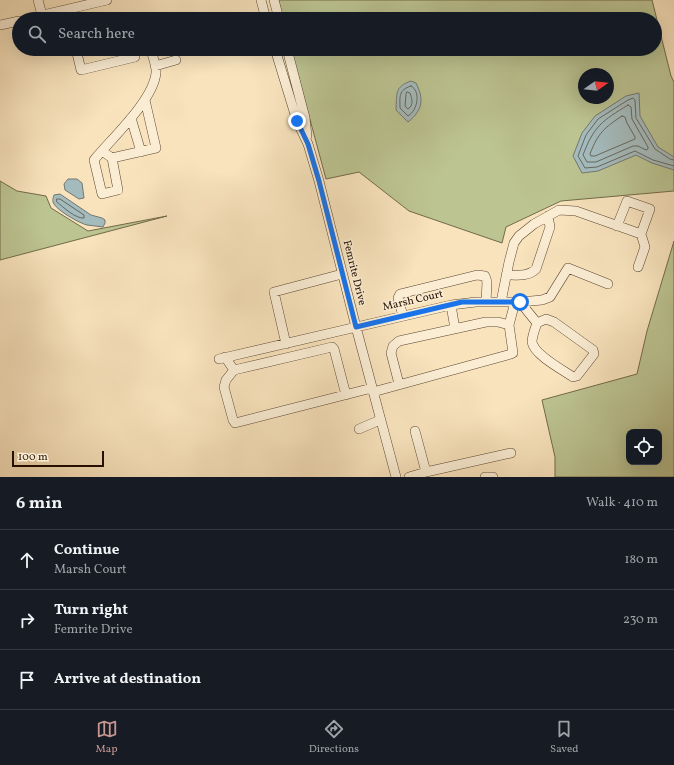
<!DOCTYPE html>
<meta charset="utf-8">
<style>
:root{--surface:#171b24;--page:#20242c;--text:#f1f3f6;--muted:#9ea1a6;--line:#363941;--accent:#c59692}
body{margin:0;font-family:Vollkorn,serif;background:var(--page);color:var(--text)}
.controls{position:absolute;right:12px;bottom:12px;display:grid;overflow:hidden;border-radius:8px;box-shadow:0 4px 16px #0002}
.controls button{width:36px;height:36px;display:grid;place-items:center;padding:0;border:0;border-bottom:1px solid var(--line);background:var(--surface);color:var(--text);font:20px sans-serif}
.compass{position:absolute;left:578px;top:68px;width:36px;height:36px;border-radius:50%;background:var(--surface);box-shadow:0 4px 16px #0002;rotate:76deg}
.scale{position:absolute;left:12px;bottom:10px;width:92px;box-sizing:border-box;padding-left:4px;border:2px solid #271000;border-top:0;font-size:11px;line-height:14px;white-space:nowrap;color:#271000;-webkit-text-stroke:3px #faedd4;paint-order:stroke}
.stop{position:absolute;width:12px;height:12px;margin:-9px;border:3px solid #1a73e8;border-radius:50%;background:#fff}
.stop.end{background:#1a73e8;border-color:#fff;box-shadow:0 1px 4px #0008}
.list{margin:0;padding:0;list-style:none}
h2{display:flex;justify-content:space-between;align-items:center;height:52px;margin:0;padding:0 16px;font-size:17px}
h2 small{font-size:13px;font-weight:400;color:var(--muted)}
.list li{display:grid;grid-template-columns:26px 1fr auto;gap:12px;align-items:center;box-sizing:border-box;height:60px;padding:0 16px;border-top:1px solid var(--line)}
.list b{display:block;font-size:15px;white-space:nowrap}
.list p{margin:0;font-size:13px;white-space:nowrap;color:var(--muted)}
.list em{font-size:13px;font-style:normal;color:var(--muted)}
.icon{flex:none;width:22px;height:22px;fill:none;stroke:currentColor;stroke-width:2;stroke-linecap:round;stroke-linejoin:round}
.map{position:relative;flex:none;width:674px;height:477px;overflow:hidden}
.search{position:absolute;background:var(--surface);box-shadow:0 4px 16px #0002;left:12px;right:12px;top:12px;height:44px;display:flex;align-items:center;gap:10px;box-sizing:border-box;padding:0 14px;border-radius:22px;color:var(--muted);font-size:15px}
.sheet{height:232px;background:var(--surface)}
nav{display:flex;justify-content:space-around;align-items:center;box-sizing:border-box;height:56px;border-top:1px solid var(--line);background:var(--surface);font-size:11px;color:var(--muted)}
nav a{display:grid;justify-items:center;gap:2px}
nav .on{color:var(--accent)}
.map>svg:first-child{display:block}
.green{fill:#bcc492;stroke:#726a49;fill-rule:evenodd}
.water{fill:#a4bbbd;stroke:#727771}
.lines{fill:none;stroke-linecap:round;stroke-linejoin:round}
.shore{stroke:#66665e;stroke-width:1}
.minor-casing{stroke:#5b452f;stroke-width:10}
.minor{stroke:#faedd4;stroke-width:9}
.route{stroke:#1a73e8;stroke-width:5}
.labels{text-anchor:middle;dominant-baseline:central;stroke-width:3;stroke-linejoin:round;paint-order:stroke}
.street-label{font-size:11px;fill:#271000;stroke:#faedd4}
</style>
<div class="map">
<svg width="674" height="477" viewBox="0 0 674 477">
<rect width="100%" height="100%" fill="#f8e3bd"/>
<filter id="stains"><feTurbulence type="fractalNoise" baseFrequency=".005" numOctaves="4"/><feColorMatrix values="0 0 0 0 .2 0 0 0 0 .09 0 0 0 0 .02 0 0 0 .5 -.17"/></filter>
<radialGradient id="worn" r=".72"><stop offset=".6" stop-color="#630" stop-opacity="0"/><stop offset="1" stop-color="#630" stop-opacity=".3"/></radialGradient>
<!-- green -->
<path class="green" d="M278,0H652L671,76L674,82V191L561,201L506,227L502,243L409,211L359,172L326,179L291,49H655V19H283ZM584,74H608V98H584Z
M0,181L17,191L46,196L51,208L88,231L167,216L0,260Z
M674,241V477H555V457L542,400L637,374L647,331ZM629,432H659V462H629Z"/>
<!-- water -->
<path class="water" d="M411,81L416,83C424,99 423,110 408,122L396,110C397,94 394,87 411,81Z
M639,93L640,116L658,147L674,157V170L652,163L636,155L598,171L582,173L573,156L582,133L595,116L626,96Z
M68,179H77L82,183L84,198L79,199L65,190L64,184Z
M60,194L91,215L102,218L105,220V223L103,227C98,226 92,226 87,225C79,223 58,211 54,204C52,201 53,198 54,195Z"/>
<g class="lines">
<!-- shore -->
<path class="shore" d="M411,86C421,91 418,110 408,116L400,108C400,97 398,90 411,86Z
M407,92L410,93C412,99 414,105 408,109L405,106L406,94Z
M628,105L631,107L632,119L648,147V149L646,150L638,146H633L596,162H587L583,155C594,126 602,121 628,105Z
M622,116L625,117L627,123L635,137V139L595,156H591L590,154C598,133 604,128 622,116Z
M674,160L670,159L655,149L636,118L635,100L633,98L628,100L598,119L586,135L578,156L585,168L597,167L635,151L653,160L674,166
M57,199H60L84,215V218C76,219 63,207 57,202Z"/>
<!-- minor casing -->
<g class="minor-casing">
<path id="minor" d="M38,0L42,15
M261,0L266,19
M274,0L279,19
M26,19L107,0
M0,25L19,21
M76,49L81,70L135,57L133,49
M275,49L297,121L308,144L319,181L356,327L396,477
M287,49L305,118L307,136
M155,66L176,60
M131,118L141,152
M102,151L112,158L118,190L102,194L94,160C112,138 153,101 156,73C157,66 152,56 151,49
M112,158L156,148L145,100
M617,226L627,201L650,209L641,234
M506,275C517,275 528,277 536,269L550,227L548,216
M501,302L509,262L514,243L519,236L534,224L559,210L576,211L641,234L645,247L638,267
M520,302L537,323C535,329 532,336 532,342C534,355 563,370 573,377L577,376L594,354L593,350L554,322L546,319L537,323
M451,305L455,329
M403,316L398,298L400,294L477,275L485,276L487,282L486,302
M286,344L274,292L342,274
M225,357L234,370L226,380L224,387L233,420L235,423L372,388
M219,359L451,305L476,302H520L542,300L550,297L568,268L608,284
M234,370L332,347L334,349L346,395
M399,384L391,353L393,346L399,341L486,322H498L509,325
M373,392L511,354L513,353L509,325L515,302
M359,429L380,420
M415,431L426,472
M409,477L426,472L511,453
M485,477H493"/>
</g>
<!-- minor -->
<use href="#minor" class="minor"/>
</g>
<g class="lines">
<!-- route -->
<path class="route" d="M297,121L308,144L319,181L356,327L462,302H520"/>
</g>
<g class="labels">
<!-- street labels -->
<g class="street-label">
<text transform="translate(354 273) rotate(76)">Femrite Drive</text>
<text transform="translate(413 301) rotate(-13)">Marsh Court</text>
</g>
</g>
<rect width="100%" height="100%" filter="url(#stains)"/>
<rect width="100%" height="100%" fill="url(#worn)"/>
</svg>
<div class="controls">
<button><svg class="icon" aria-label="locate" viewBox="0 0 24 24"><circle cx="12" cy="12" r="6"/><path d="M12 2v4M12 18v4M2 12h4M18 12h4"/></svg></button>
</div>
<svg class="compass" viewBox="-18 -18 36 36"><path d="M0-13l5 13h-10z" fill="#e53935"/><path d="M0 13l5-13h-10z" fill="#9ea1a6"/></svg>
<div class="scale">100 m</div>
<div class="stop" style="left:520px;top:302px"></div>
<div class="stop end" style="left:297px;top:121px"></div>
<div class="search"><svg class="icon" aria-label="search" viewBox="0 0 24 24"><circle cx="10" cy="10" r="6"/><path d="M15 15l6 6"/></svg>Search here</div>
</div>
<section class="sheet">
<h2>6 min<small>Walk · 410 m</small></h2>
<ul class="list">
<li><svg class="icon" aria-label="ahead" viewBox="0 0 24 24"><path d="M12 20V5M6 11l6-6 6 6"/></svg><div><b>Continue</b><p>Marsh Court</p></div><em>180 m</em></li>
<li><svg class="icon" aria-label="right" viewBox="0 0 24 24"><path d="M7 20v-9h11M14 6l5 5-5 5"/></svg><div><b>Turn right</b><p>Femrite Drive</p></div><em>230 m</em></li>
<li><svg class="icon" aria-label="arrive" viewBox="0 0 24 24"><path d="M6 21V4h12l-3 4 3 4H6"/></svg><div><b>Arrive at destination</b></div></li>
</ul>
</section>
<nav>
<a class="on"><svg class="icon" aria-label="map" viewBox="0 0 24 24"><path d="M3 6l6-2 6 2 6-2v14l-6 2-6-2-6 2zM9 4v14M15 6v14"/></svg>Map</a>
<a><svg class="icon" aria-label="directions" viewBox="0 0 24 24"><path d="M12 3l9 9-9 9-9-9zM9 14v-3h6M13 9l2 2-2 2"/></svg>Directions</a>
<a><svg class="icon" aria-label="saved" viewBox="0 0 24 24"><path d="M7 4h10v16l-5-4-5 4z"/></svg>Saved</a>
</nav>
